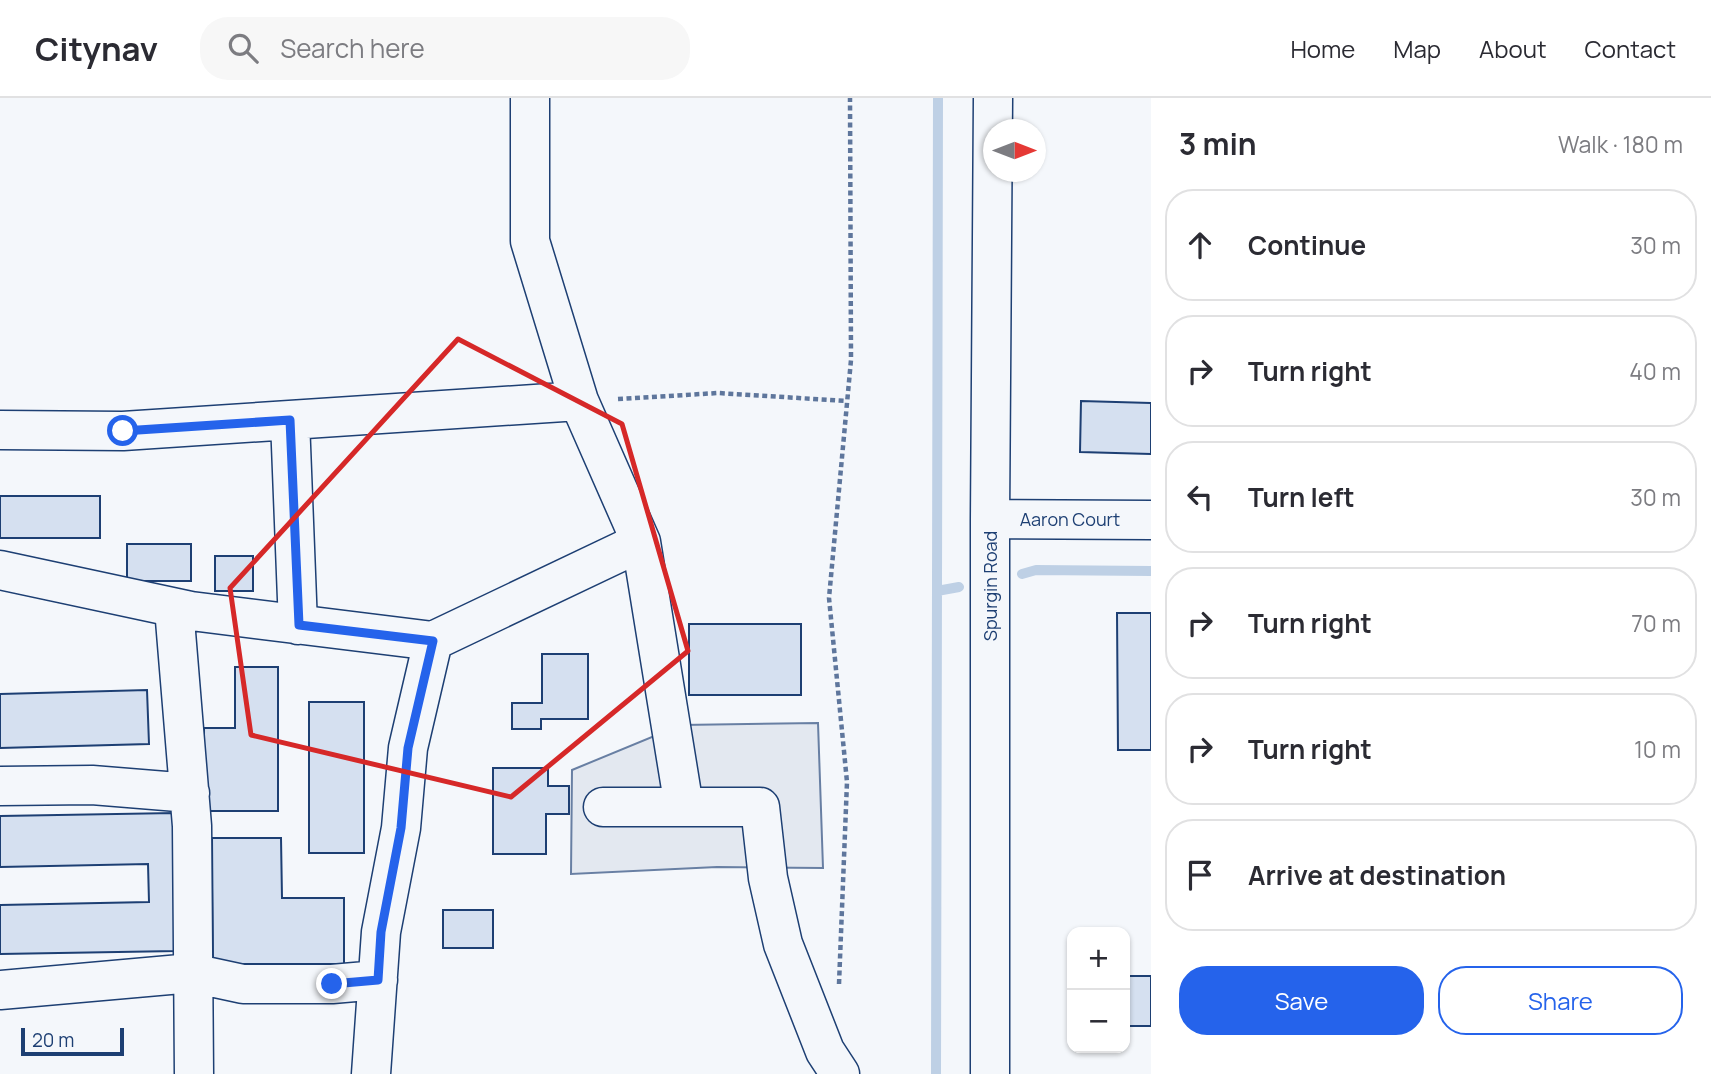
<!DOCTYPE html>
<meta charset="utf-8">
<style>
:root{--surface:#fff;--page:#f7f7f7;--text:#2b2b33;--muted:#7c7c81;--line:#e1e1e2;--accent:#2563eb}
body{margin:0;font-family:Manrope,sans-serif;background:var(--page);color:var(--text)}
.controls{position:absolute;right:21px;bottom:21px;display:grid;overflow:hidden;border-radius:14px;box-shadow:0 2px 5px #0004}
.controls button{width:63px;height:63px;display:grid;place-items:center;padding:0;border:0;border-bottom:2px solid var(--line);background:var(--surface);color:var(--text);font:35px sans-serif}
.compass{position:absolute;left:983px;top:21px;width:63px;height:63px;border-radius:50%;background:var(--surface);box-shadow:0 2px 5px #0004;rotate:90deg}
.scale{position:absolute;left:21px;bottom:18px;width:103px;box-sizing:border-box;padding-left:7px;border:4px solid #1d3f73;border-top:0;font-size:19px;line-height:24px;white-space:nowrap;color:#1d3f73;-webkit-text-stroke:5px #f4f7fb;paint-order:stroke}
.stop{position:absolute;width:21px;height:21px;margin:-16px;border:5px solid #2563eb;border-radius:50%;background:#fff}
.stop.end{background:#2563eb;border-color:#fff;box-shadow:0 2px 7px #0008}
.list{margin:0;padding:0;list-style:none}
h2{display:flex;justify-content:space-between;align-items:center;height:91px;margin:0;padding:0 28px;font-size:30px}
h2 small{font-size:23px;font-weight:400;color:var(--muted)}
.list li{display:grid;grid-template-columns:46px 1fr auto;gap:21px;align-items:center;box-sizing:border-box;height:112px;margin:0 14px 14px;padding:0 14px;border:2px solid var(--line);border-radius:28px}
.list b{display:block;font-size:26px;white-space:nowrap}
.list em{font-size:23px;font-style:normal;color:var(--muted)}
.actions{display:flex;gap:14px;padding:21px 28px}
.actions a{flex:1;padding:16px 0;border:2px solid var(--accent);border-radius:28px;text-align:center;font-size:24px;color:var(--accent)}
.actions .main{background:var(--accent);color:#fff}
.icon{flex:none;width:38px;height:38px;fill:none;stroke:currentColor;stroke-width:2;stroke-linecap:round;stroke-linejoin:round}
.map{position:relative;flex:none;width:1151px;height:976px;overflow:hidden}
header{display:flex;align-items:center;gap:42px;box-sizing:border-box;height:98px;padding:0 35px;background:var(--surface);border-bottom:2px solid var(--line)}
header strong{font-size:33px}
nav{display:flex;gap:38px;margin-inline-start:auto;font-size:24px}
.search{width:490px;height:63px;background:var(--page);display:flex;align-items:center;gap:18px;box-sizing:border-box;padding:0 24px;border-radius:28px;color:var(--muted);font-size:26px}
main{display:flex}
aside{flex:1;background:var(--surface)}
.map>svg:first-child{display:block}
.parking{fill:#e3e8f0;stroke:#687fa3;stroke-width:2}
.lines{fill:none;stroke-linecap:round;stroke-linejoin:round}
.stream{stroke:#bed0e5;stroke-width:10}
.building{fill:#d5e0f0;stroke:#1d3f73;stroke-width:2}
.minor-casing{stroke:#1d3f73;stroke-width:41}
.path{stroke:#5e769c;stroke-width:4.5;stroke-dasharray:5 3.5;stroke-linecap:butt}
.minor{stroke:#f4f7fb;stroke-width:38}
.route{stroke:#2563eb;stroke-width:9}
.marked{fill:none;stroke:#d62828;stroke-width:5;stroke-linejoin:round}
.labels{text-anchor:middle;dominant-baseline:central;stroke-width:5;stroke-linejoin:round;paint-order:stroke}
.street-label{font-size:18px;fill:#1d3f73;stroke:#f4f7fb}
</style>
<header>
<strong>Citynav</strong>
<div class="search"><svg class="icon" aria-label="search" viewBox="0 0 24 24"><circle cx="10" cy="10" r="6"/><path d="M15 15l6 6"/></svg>Search here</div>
<nav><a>Home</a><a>Map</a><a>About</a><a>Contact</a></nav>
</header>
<main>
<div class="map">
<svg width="1151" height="976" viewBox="0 0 1151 976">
<rect width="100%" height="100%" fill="#f4f7fb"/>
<!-- parking -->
<path class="parking" d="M818,625L823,770L717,769L571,776L572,672L681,627Z"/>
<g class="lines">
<!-- stream -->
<path class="stream" d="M1022,476L1036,472L1151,473
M937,493L959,489
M936,976L938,0"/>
</g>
<!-- building -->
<path class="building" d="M1081,303L1151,305V356L1080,354Z
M0,398H100V440H0Z
M127,446H191V483H127Z
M215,458H253V493H215Z
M1117,515H1151V652H1118Z
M689,526H801V597H689Z
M542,556H588V621H541V631H512V605H542Z
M235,569H278V713H204V630H235Z
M147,592L149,646L0,650V596Z
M309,604H364V755H309Z
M493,670H548V688H569V716H546V756H493Z
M174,715L176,853L0,856V807L149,804L148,766L0,769V718Z
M212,740H281L282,800H344V866H213Z
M443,812H493V850H443Z
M1125,878H1151V928H1125Z"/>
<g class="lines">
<!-- minor casing -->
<g class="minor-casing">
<path id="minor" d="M530,0V143L579,303L641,444L684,709
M290,322L298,527
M0,332L123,333L579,303
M990,421L1151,422
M0,472L191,513L433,543L641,444
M174,510L192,728L194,976
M0,688L92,687L190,695
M603,709H760L768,780L783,846L825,953L840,976
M0,892L192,875L243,886H332L378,882
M371,976L381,834L401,730L408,650L433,543
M990,976V421L993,0"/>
</g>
<!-- path -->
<path class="path" d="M618,301L718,295L847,303
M839,886L847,684L829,500L851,262L850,0"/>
<!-- minor -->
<use href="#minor" class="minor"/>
</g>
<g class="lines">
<!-- route -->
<path class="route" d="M123,333L290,322L299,527L433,543L408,650L401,730L381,834L378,882L332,886"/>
</g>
<!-- marked area -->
<path class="marked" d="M458,241L622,326L688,553L511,699L251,637L230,490Z"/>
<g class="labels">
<!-- street labels -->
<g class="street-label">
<text x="1070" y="421">Aaron Court</text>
<text transform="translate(990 488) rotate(-90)">Spurgin Road</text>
</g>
</g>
</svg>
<div class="controls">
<button>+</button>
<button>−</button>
</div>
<svg class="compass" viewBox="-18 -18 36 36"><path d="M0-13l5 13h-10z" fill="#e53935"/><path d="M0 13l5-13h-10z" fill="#7c7c81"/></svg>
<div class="scale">20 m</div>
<div class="stop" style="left:123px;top:333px"></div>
<div class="stop end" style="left:332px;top:886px"></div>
</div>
<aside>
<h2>3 min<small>Walk · 180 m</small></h2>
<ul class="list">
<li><svg class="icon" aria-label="ahead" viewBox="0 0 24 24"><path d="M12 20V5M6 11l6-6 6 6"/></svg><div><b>Continue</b></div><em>30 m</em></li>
<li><svg class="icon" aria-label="right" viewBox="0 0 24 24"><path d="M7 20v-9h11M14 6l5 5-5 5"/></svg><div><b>Turn right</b></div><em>40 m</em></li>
<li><svg class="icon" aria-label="left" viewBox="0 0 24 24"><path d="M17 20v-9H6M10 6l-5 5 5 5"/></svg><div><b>Turn left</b></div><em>30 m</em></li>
<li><svg class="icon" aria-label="right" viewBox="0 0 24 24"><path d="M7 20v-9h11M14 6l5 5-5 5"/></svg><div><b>Turn right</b></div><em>70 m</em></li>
<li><svg class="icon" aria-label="right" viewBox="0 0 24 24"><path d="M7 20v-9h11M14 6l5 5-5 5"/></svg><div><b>Turn right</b></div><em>10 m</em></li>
<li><svg class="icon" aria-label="arrive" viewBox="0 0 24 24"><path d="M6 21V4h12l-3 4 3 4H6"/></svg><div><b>Arrive at destination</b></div></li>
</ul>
<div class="actions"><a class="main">Save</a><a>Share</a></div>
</aside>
</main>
